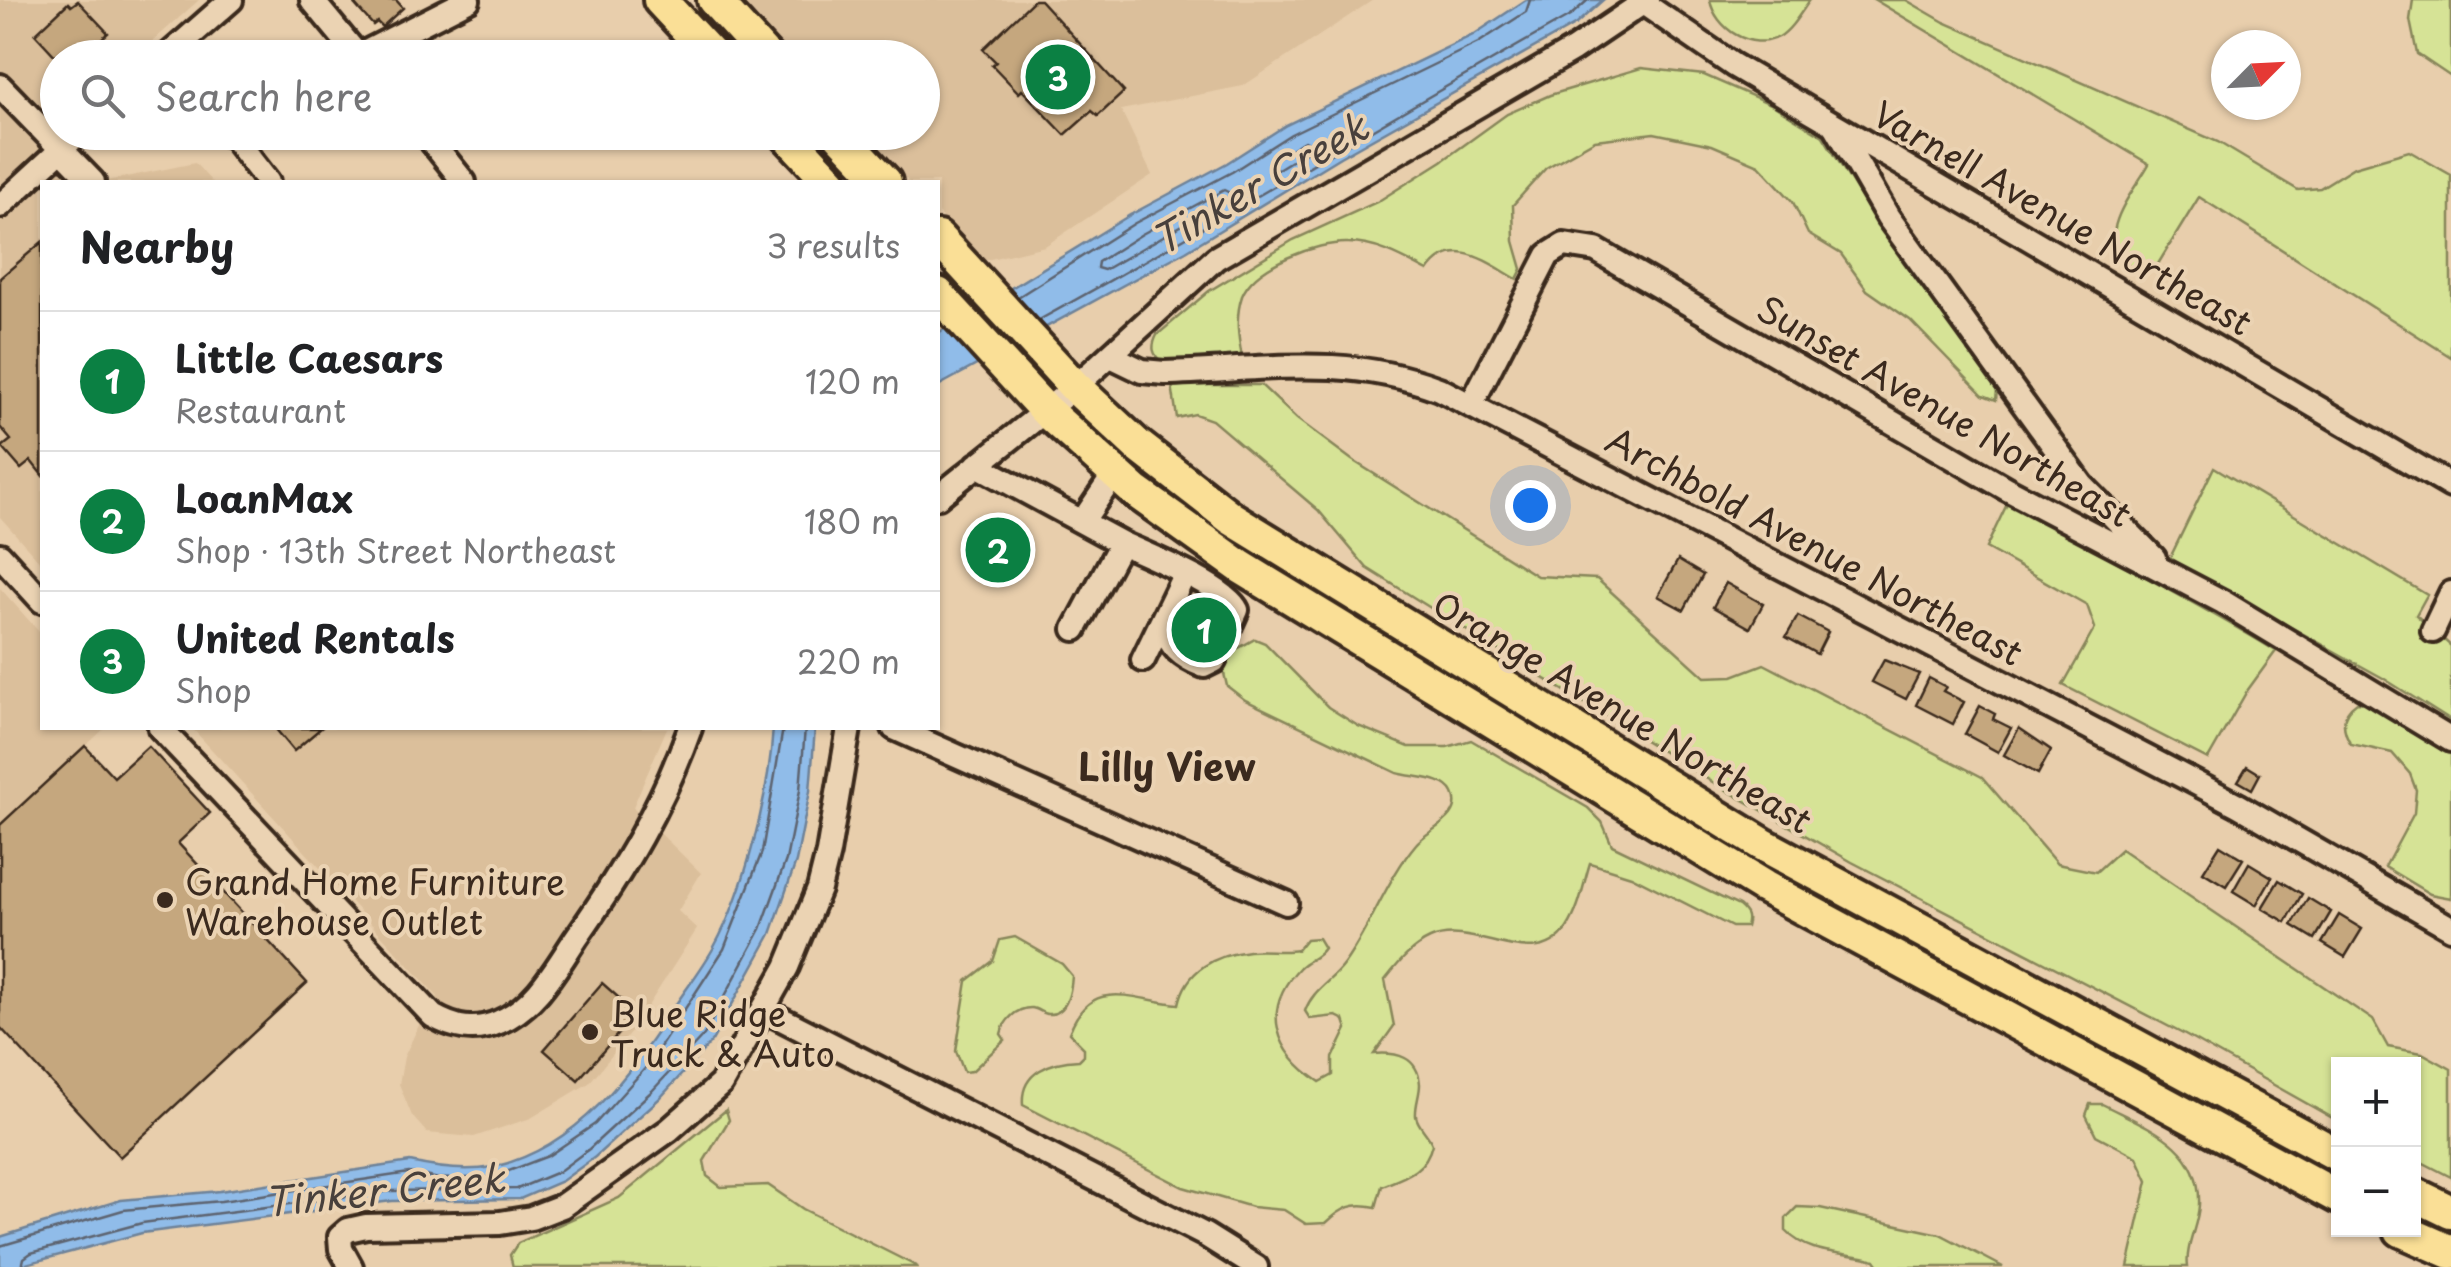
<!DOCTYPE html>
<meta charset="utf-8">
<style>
:root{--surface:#fff;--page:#f6f6f6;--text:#202124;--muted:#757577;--line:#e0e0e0;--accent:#0b8043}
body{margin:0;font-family:"Playpen Sans",sans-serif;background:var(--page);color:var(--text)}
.controls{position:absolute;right:30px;bottom:30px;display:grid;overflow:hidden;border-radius:0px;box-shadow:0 2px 8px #0004}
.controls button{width:90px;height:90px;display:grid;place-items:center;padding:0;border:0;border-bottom:2px solid var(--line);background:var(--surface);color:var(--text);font:50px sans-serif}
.compass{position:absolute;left:2211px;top:30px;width:90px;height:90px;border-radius:50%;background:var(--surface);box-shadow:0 2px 8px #0004;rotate:66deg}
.you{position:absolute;left:1530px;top:505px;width:35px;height:35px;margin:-25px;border:8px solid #fff;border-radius:50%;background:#1a73e8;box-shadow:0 0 0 15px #1a73e833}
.badge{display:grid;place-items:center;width:65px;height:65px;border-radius:50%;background:var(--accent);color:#fff;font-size:32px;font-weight:700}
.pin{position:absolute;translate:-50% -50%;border:5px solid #fff;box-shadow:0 2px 10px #0006}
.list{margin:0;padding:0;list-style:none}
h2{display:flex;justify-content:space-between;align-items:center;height:130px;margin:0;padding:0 40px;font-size:42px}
h2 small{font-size:32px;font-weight:400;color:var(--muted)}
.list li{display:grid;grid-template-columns:65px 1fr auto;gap:30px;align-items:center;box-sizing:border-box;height:140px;padding:0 40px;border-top:2px solid var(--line)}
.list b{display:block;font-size:38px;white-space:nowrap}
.list p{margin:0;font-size:32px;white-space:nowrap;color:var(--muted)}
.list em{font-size:32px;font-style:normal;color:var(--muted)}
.icon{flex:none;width:55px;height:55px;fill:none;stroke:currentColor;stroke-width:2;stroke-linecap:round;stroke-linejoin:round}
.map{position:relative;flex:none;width:2451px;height:1267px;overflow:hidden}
.search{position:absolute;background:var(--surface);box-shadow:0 2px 8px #0004;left:40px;top:40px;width:900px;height:110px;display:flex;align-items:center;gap:25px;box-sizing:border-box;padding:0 35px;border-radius:55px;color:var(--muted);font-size:38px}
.panel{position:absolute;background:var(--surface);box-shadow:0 2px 8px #0004;left:40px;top:180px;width:900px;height:550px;border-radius:0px}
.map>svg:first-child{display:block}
.built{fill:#dbbf9b}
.green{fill:#d6e396;stroke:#88865a;stroke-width:2.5}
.water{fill:#90bce9;stroke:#6e8298;stroke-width:2.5}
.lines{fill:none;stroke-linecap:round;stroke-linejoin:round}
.shore{stroke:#5d646f;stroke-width:2.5}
.building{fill:#c5a77e;stroke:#3b2a1e;stroke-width:2.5}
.minor-casing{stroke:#3b2a1e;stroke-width:30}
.highway-casing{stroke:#3b2a1e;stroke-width:40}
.minor{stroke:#ebd3b3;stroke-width:22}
.highway{stroke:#fadf96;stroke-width:32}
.poi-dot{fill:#3b2a1e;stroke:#ebd3b3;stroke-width:4}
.labels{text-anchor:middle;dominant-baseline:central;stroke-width:8;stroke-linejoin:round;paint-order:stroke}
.street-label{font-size:35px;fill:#3b2a1e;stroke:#ebd3b3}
.poi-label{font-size:35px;fill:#3b2a1e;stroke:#ebd3b3;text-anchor:start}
.water-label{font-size:38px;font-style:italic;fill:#48403c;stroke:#ebd3b3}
.neighbourhood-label{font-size:38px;font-weight:bold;fill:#3b2a1e;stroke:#ebd3b3}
</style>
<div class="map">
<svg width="2451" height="1267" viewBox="0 0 2451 1267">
<rect width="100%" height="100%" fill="#e8ceac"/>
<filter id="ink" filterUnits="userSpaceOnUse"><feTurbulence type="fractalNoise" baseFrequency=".01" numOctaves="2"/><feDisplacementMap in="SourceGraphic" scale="20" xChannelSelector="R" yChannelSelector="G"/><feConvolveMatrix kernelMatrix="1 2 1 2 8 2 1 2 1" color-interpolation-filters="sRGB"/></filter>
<g filter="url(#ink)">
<!-- built -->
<path class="built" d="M0,0H199L135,57L58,58L57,127L39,144L76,182H42V564L0,517Z
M741,0H1373L1243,86L1121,110L1152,175L1045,246L982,261L938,213V182H909L863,133L922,132V58L793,57Z
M195,163L212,182H101Z
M0,588L42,635V728H105L0,825Z
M192,728H667L633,807L701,873L678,911L697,929L632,1031L589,1083L531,1118L474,1137L427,1133L412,1116L399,1084L404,1057L420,1023L438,997Z"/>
<!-- green -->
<path class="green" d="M1710,0H1810C1801,12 1792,29 1779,37C1751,52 1715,28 1710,0Z
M1875,0H1906L1944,22L2218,142L2298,190L2320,188L2354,167L2409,151L2451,175V357L2199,197L2158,264C2149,270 2138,273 2128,265C2092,236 2134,192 2149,164Z
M2413,0H2451V77L2417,54L2410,20Z
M1641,68L1704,75L1771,104L1823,136L1880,228L1997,390L1996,400L1983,395L1910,320L1867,290L1841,254L1808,234L1793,202L1759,165L1712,145L1654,133L1595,140L1546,168L1513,205L1514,241L1522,269L1517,279C1488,263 1453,234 1428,271C1403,258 1377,243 1348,243C1317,242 1254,265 1242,296C1235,317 1238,337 1242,357L1234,363H1163C1152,354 1151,347 1157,335L1209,291L1293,240L1377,202L1442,161L1507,114L1550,95Z
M1172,385H1261L1297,419L1352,460L1537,576L1597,579L1705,677L1733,676L1764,664L1982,777L2057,864L2096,872L2121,849L2373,1020L2388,1047L2422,1053L2451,1069V1177L2414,1158V1064H2338V1121L2185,1035L1852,862L1709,780L1437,612L1367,568L1318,510L1212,420L1195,414L1177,418Z
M2214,467L2427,595L2416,615L2451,646V721L2383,678L2169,560Z
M2008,502C2097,553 2189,597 2276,651L2247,691L2208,759L2063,685L2095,628L2087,605L1986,548Z
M1255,639L1265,643L1328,707L1358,726L1409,747H1447L1471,740L1588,808L1602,822L1612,845L1739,906C1747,913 1749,917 1746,927H1732L1631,876L1590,863C1583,885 1580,908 1567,928C1534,976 1474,919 1430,939C1410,948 1398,964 1385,980L1394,1026L1374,1054C1396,1052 1418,1056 1420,1084C1420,1095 1415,1105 1416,1116C1418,1127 1428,1133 1432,1144C1426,1171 1405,1177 1382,1186L1376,1207C1353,1202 1343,1207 1326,1223L1306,1224L1284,1210L1252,1207L1183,1187L1023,1105C1020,1072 1051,1061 1079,1060L1084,1055V1048L1069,1033C1091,975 1132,1000 1179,1004C1186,970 1215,955 1249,951C1265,949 1281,953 1297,950L1306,939L1318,938L1324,948C1317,959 1308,959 1300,967C1259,1010 1276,1053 1320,1082L1333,1075V1058L1347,1029L1344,1020L1336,1016L1310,1019L1305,1011C1313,989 1331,982 1344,964C1370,928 1388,877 1416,844C1428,829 1465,818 1453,793C1446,777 1414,778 1397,773L1245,700L1227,686L1223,669L1237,649Z
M2357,702L2367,703L2451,754V898L2430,894L2385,867L2414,813L2416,790L2410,774L2392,753L2351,744C2341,728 2341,713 2357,702Z
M1015,937L1062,964L1072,976C1071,991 1067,1016 1047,1014C1041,1013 1037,1008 1031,1008C1016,1008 1004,1021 1001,1034L1005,1040L972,1071L964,1072L956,1051L967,981L993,961L1000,940Z
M2090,1104H2102C2147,1127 2202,1145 2199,1205C2198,1226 2185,1247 2188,1267H2128L2148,1181L2137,1157L2096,1135L2086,1115Z
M726,1110L729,1120L704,1161L707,1176L721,1187L768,1185L803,1209L918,1267H513L510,1255L518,1243L619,1198Z
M1797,1207L1820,1208L1940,1234L2003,1267H1880L1875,1260C1843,1251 1810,1256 1786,1231V1218Z"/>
<!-- water -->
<path class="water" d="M1526,0H1603L1576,24L1340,157L1186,251L938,386V333L1130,215L1227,163L1286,125L1473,35Z
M773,728H815L810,791L796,862L771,934L712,1041L660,1098L595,1157L562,1181L520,1199L392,1201L142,1233L15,1267H0V1237L121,1200L220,1191L410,1162C436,1168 466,1172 493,1167C578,1148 632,1072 676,1004C689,985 703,967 714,947C746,889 769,794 773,728Z"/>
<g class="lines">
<!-- shore -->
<path class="shore" d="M1304,141L1310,143L1309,150L1278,169L1272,167L1273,160Z
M1224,190L1230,193L1228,199L1104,270L1097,268L1098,262L1142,234Z
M1018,297L1135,223L1232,172L1291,134L1478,43L1526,12L1530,0
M1039,320C1218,222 1392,116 1570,16L1588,0
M0,1246L123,1210L221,1201L409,1173L439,1179L493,1177L548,1156L595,1124L649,1064L724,949L762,852L783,728
M22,1267L24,1258L31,1253L142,1223L391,1191L517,1189L558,1172L589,1149L652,1091L704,1035L761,929L786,860L800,790L805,728"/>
</g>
<!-- building -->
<path class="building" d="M361,0H396L403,8L382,27L377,22L373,25L355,5Z
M1034,0H1040L1124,92L1098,116L1092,111L1065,135L1022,90L1019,93L992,65L996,62L983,49Z
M78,1L108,33L100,40L104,43L88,58L58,59L35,34L68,3L71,6Z
M42,242V475L31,461L21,469L2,447L11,440L0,427V278Z
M1678,560L1703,575L1684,610L1658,596Z
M1726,583L1763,604L1750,628L1713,607Z
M1798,616L1828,632L1817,654L1786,637Z
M1884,660L1919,674L1906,699L1872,682Z
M1929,678L1946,687L1943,691L1964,702L1953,724L1916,705Z
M1980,706L1995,714L1993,719L2011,728L1998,752L1965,734Z
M275,728H321L294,751Z
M2019,728L2051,750L2038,774L2004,755Z
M85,746L114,777L148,746L210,813L178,843L307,983L120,1157L0,1027V825Z
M2247,766L2260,774L2252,789L2238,781Z
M2220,845L2243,859L2226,886L2203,872Z
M2249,863L2272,877L2256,905L2233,891Z
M2279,880L2302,894L2286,922L2262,908Z
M2308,898L2331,912L2315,939L2292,925Z
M2339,915L2362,929L2345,957L2322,943Z
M602,983L636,1013L578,1080L544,1050Z"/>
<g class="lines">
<!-- minor casing -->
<g class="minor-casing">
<path id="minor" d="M312,0L360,58
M1643,3L1733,65L2451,486
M358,56L468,0
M165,58L231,0
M0,86L93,182
M1836,127L1888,217L2082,485L2154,558
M229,132L268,182
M424,132L464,182
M0,206L80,132
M1111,356L1142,371L1165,373C1265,370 1342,353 1439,389L2238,805L2451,928
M1471,405L1548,255L1564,245L1596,250L2007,489L2223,602L2451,740
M977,465L1121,543L1075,629
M938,497L1075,387L1216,258L1573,50L1647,0
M1082,522L1115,473
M1121,543C1147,555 1227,587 1237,610L1214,661L1204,666C1180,657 1170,646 1161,623
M0,555L42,601
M2433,631L2451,593
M1143,660L1185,573
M160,728L433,1016C454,1028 475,1033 499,1022C535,1007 555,970 576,938C623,871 663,805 690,728
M894,728L1286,903
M764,1010L1205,1235L1256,1267
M351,1267L341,1249L340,1237L348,1230L366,1226L500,1223L531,1218L562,1206L669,1130L721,1084L787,967L819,889L828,853L849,728"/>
</g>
<!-- highway casing -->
<g class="highway-casing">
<path id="highway" d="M660,0L714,58
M714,0L767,58
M784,132L831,182
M838,132L885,182
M938,238L1075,387L1137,445L1231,518L1762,844L2338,1155
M938,294L1046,411L1135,491L1241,567L1764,887L2338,1197
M2414,1194L2451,1212
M2401,1230L2451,1252"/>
</g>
<!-- minor -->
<use href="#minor" class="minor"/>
<!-- highway -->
<use href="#highway" class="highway"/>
</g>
</g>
<!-- markers -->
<g class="poi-dot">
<circle cx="165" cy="900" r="10"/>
<circle cx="590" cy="1032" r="10"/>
</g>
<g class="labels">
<!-- street labels -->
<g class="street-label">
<text transform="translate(2063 217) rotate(30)">Varnell Avenue Northeast</text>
<text transform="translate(1945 410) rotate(30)">Sunset Avenue Northeast</text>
<text transform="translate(1815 545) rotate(28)">Archbold Avenue Northeast</text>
<text transform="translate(1623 711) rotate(31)">Orange Avenue Northeast</text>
</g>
<!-- poi labels -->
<g class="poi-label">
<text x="185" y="880">Grand Home Furniture<tspan x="185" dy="40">Warehouse Outlet</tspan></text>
<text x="610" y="1012">Blue Ridge<tspan x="610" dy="40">Truck &amp; Auto</tspan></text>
</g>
<!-- water labels -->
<g class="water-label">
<text transform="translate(1259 183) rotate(-30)">Tinker Creek</text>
<text transform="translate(384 1189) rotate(-6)">Tinker Creek</text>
</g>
<!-- neighbourhood labels -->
<g class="neighbourhood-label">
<text x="1167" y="765">Lilly View</text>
</g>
</g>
</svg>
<div class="controls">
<button>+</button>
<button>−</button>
</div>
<svg class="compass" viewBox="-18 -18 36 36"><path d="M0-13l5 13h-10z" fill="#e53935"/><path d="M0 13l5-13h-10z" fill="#757577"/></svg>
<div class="you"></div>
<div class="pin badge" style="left:1204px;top:630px">1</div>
<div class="pin badge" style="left:998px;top:550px">2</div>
<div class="pin badge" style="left:1058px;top:77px">3</div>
<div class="search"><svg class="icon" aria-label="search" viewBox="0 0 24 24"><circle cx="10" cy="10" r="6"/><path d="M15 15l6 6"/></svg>Search here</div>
<section class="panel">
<h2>Nearby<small>3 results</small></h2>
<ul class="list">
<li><span class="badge">1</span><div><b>Little Caesars</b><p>Restaurant</p></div><em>120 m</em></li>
<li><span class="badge">2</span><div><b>LoanMax</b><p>Shop · 13th Street Northeast</p></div><em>180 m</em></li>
<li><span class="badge">3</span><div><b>United Rentals</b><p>Shop</p></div><em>220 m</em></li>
</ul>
</section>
</div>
